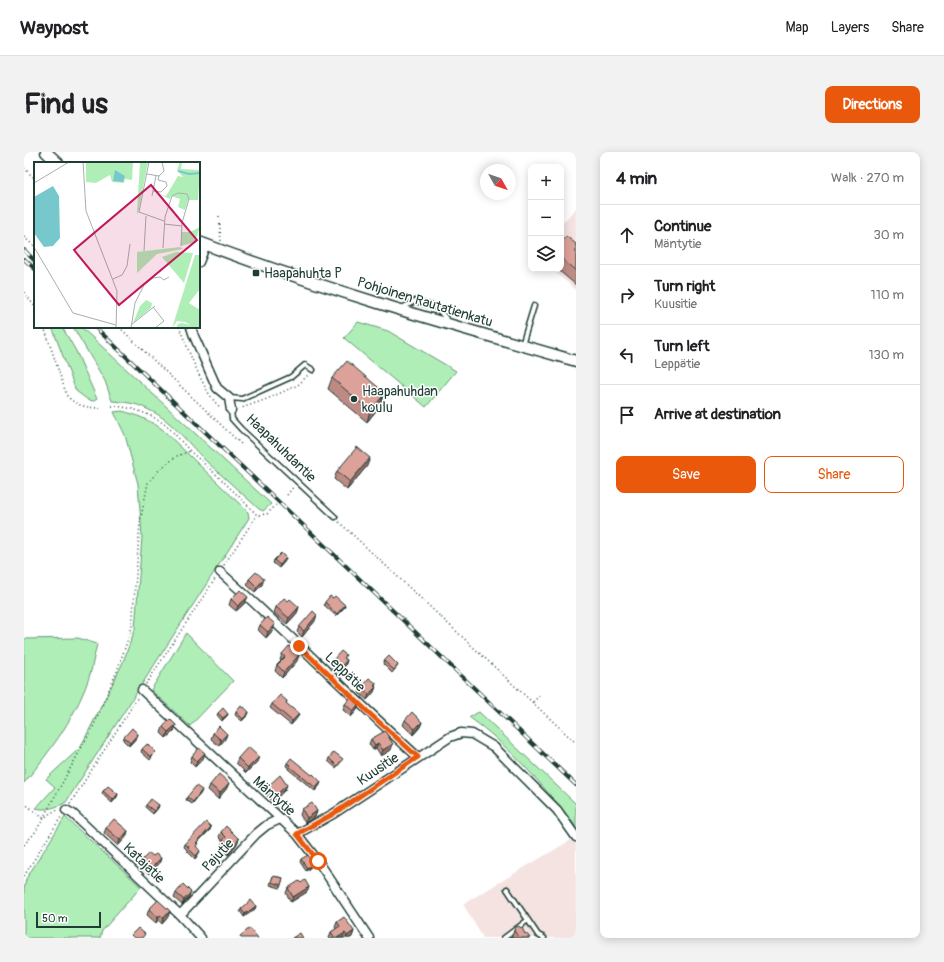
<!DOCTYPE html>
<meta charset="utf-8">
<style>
:root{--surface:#fff;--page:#f2f2f2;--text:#202124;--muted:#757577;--line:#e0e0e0;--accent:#ea580c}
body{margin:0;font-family:Pangolin,sans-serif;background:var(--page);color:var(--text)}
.controls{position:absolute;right:12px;top:12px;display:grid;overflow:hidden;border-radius:8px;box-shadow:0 2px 10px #0003}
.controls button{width:36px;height:36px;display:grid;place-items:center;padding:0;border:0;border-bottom:1px solid var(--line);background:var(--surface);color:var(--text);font:20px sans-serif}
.compass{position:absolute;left:456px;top:12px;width:36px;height:36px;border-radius:50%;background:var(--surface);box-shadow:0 2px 10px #0003;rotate:130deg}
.scale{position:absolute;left:12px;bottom:10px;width:65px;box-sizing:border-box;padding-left:4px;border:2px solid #1f3d34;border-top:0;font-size:11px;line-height:14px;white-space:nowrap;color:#1f3d34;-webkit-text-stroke:3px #fff;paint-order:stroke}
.stop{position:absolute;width:12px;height:12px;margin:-9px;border:3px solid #ea580c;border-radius:50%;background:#fff}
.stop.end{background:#ea580c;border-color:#fff;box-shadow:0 1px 4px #0008}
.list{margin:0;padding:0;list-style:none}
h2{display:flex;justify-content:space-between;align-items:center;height:52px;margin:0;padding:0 16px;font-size:17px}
h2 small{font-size:13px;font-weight:400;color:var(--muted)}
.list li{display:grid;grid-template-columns:26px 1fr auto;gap:12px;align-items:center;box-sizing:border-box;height:60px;padding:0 16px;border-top:1px solid var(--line)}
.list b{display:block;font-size:15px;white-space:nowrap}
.list p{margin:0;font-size:13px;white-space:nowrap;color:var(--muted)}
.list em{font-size:13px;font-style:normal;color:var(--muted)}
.actions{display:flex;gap:8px;padding:12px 16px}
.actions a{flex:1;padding:9px 0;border:1px solid var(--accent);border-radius:8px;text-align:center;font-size:14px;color:var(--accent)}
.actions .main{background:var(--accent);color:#fff}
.icon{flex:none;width:22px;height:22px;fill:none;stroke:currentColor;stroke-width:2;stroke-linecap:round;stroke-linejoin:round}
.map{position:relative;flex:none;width:552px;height:786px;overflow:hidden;border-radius:8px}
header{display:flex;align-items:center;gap:24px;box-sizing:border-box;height:56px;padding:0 20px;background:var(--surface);border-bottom:1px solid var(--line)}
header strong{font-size:19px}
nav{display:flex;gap:22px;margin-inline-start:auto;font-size:14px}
.intro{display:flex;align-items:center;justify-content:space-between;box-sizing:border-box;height:96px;padding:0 24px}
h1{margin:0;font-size:28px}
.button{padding:10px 18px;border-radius:8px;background:var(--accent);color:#fff;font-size:14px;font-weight:700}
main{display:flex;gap:24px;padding:0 24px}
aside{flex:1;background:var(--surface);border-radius:8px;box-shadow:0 2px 10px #0003}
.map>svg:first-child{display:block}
.built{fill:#f4e3e1}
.green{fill:#afefb7;stroke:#679676}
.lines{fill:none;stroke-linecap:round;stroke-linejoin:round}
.service-casing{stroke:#1f3d34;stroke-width:7}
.minor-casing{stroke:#1f3d34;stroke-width:11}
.tertiary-casing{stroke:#1f3d34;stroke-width:13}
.path{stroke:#1f3d34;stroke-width:1.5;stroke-dasharray:1 3;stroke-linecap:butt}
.service{stroke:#fff;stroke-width:4}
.minor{stroke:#fff;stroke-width:8}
.tertiary{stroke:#fff;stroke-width:10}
.rail-casing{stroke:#1f3d34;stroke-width:4}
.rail{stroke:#fff;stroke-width:2.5;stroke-dasharray:8;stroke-linecap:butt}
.wall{fill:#bd8b84;stroke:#1f3d34}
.shaded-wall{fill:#9a716c;stroke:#1f3d34}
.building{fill:#dca29a;stroke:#1f3d34}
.route{stroke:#ea580c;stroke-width:5}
.poi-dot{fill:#1f3d34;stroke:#fff;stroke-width:1.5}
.labels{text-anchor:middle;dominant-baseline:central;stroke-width:3;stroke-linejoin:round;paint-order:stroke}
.poi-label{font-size:14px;fill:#1f3d34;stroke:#fff;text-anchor:start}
.street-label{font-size:14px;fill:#1f3d34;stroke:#fff}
.inset-river{fill:none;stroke:#77c8cd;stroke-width:2}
.inset-road{fill:none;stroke:#a5b1ae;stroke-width:1}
.view{fill:#c2185b;fill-opacity:0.15;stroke:#c2185b;stroke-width:2}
.inset-edge{fill:none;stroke:#1f3d34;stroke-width:2}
</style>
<header>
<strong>Waypost</strong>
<nav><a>Map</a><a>Layers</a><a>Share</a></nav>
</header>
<div class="intro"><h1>Find us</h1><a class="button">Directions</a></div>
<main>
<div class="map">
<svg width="552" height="786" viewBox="0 0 552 786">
<rect width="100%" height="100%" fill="#fff"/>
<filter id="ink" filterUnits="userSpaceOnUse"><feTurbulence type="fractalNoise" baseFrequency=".025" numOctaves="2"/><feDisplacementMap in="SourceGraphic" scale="8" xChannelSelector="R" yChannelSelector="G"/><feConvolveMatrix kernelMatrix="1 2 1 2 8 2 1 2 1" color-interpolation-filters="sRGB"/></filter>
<g filter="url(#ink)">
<!-- built -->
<path class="built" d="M552,56V138L527,117H537V73Z
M552,685V786H459L439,752Z"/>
<!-- green -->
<path class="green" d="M334,170L364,179L432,219L402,255L320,186Z
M28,175H38L52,199L73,247L70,249L64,248L52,239Z
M49,175H57L247,352L239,359L235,357C218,341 200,326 183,310C164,292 148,267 123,257C112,251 100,250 88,249L81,229Z
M98,259C113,263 125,268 138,277L224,360L225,366L42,650C35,655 20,659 12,656L31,635L22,627L56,596L90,529L99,510L111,477L118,385L114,332L101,283L90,260Z
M162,481L209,529L166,574L127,538Z
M54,486L73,492C71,501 69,510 67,519C55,561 27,598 0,631V487Z
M455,560L552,652V677L548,669C517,632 485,593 445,565Z
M41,665L117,735L78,779L76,786H0V738L2,727Z"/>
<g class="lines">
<!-- service casing -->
<g class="service-casing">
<path id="service" d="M378,156L391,149L412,155L425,170
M498,193L510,154
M205,246L218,247L267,225L281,213L289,218
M207,258L208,267L217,277L311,365
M483,737L514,783L520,786
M480,786L504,768"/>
</g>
<!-- minor casing -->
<g class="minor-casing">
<path id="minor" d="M175,110L182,92
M167,175L170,184L193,236L205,246L207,258
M196,420C264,480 327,545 394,605
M118,538L273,682L294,709L345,786
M42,658L49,662L156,763L177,786
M273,682L309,662L426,585L437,581L448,582L470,595L533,658L552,685
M156,763L232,682L243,673L256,667"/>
</g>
<!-- tertiary casing -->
<g class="tertiary-casing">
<path id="tertiary" d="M22,0L34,11
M175,90C298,137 426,173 552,209"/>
</g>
<!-- path -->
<path class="path" d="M0,16L11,27
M195,64L197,89
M0,85L11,95
M0,140L11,155
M20,175L43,244C52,254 64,256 77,256
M95,175L217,292
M155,175C164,196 180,243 197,256
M88,254C108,255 129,262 145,276C153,284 160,293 168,301C191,321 212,341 233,363L243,362L252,353
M215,257L243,247L274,233L284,223
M263,343L270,334
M315,370L552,591
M200,413L233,363
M122,532L191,427
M509,550L516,543
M0,651L19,666L69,575L93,519L108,475L116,370L124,331L136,317L153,304L166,299
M46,652L114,545
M0,693C3,689 6,686 9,683C18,671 18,663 34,658
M0,724L37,665"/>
<!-- service -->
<use href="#service" class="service"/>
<!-- minor -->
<use href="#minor" class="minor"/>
<!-- tertiary -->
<use href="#tertiary" class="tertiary"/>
<!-- rail casing -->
<g class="rail-casing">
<path id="rail" d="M0,98L11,109
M0,107L11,117
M71,175L552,633"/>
</g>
<!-- rail -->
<use href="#rail" class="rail"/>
</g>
<!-- wall -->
<path class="wall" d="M537,90L552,92V133L533,117H537Z
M308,226L354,235L353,239L359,244L355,255L343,270L304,237Z
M343,314L323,338L310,327L313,319Z
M250,408L261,409L255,416L249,411Z
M225,427L238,433L231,440L223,433Z
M309,446L321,453L320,456L312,464L300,453L301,450Z
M207,447L221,451L212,459L205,453Z
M264,449L275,455L273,461L263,472L250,461L252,455Z
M291,469L278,485L273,480L275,475Z
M236,473L249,478L242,486L234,478Z
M258,502L273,509L258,526L251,519L253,513L257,509L256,508Z
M321,506L323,508L321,514L315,521L307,513L309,508Z
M360,509L374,513L373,515L368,521L359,512Z
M337,535H352L350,540L343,548L335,541Z
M263,549L262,552L275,562L273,566L267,573L246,556L248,552Z
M321,552H335L333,558L327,565L319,558Z
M212,560H225L224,563L218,569L211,563Z
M194,561L204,562L203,564L198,569L193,563Z
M381,568L398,570L396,575L389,583L379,573Z
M152,573L150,579L142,586L137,581L139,575Z
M189,581L203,582L201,587L195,594L187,587Z
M114,582L113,585L105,594L99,588L100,585Z
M347,587L367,598L357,604L352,596L349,598L345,592Z
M118,597L132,600L130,602L126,608L117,600Z
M168,604L179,607L171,615L166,610Z
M214,606L233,610L222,621L212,611Z
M305,606L317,610L312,616L304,609Z
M263,611L296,633L291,639L264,617V615L262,614Z
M186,633L203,636L194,647L184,638Z
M242,636L261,638L249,650L241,641Z
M79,639L94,642L93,645L88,651L78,642Z
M177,641L168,652L162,648L163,645Z
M122,653H135L134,656L129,662L121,655Z
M278,657L293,659L291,665L281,671L276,663Z
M187,675L186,678L173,691L172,695L175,701L171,707L163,699V698L160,695L161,692Z
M82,676L104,679L102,685L94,694L80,681Z
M197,680L213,692L204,703L198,698L199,695L197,694L199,689L195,685Z
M129,704L137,706L135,712L125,722L116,714L118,708Z
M277,707L288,714L282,719L276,710Z
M249,724L259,726L256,736L246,733Z
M277,731L285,735L283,740L267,750L262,741L264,736Z
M152,741L165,745L158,753L150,746Z
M232,754L231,757L220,765L216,759L217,757Z
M125,757L144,765L138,772L134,768L132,771L123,763Z
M313,770L330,779L328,785L326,786H305L307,780L312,777L311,775Z
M491,776L501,782L506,786H487Z"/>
<!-- shaded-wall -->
<path class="shaded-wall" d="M359,244L355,255L343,270L346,259Z
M346,306L343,314L323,338L326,330Z
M262,406L261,409L255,416L256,413Z
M240,427L238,433L231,440L233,435Z
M224,445L221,451L212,459L214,454Z
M321,453L320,456L312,464L313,462Z
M275,455L273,461L263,472L265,466Z
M293,463L291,469L278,485L280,479Z
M251,472L249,478L242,486L244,480Z
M275,503L273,509L258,526L260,520Z
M323,508L321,514L315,521L317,515Z
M352,531L350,540L343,548L345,542Z
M335,552L333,558L327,565L329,559Z
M225,560L224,563L218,569L219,567Z
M204,562L203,564L198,569L199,566Z
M275,562L273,566L267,573L268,569Z
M398,570L396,575L389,583L391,577Z
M152,573L150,579L142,586L144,580Z
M114,582L113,585L105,594L106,591Z
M203,582L201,587L195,594L197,588Z
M354,591L352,596L349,598L351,593Z
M369,592L367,598L357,604L359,598Z
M181,601L179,607L171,615L173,609Z
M235,605L233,610L222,621L224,616Z
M297,630L296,633L291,639L292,636Z
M205,631L203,636L194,647L196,641Z
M263,633L261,638L249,650L251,644Z
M178,638L177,641L168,652L169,650Z
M94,642L93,645L88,651L89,648Z
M135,653L134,656L129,662L130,659Z
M293,659L291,665L281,671L283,666Z
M187,675L186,678L171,693L172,691Z
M104,679L102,685L94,694L96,688Z
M215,687L213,692L204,703L206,697Z
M176,699L175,701L171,707L172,704Z
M137,706L135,712L125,722L127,716Z
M289,712L288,714L282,719L283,716Z
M285,735L283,740L267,750L269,745Z
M167,740L165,745L158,753L160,748Z
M232,754L231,757L220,765L221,762Z
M146,759L144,765L138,772L140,766Z
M136,763L134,768L132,771L134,765Z
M330,779L328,785L326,786H322L323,784Z
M321,781L319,786H313Z"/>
<!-- building -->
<path class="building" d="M542,84L552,92V119L537,106V90Z
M323,209L354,235L352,238L359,244L346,259L308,226Z
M333,295L346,306L326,330L313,319Z
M257,401L262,406L256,413L250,408Z
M232,420L240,427L233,435L225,427Z
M216,438L224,445L214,454L207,447Z
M306,444L309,446L311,444L321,453L313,462L301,450Z
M260,446L264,449L266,447L275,455L265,466L252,455Z
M289,459L293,463L280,479L275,475Z
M243,465L251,472L244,480L236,473Z
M265,494L275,503L260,520L253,513L261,505L258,502Z
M317,499L322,503L320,506L323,508L317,515L309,508Z
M365,504L374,513L370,518L360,509Z
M345,526L352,531L350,534L352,535L345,542L337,535Z
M256,543L263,549L262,551L275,562L268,569L248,552Z
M327,545L335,552L329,559L321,552Z
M217,554L219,556L220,555L225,560L219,567L212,560Z
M199,556L204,562L199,566L194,561Z
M388,560L398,570L391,577L381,568Z
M146,567L152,573L144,580L139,575Z
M195,574L203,582L197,588L189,581Z
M108,576L114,582L106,591L100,585Z
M361,579L369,592L359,598L354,591L351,593L347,587Z
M123,592L132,600L127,605L118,597Z
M224,595L235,605L224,616L214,606Z
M175,596L181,601L173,609L168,604Z
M310,600L319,607L313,614L305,606Z
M267,606L288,623L289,622L297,630L292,636L265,614L266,613L263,611Z
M195,622L205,631L196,641L186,633Z
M256,623L263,633L251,644L242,636Z
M84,634L94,642L89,648L79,639Z
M172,634L178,638L169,650L163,645Z
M127,647L135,653L130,659L122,653Z
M288,651L293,659L283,666L278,657Z
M90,667L104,679L96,688L82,676Z
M182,670L187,675L172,691L174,692L172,694L176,699L172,704L164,696L165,695L161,692Z
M202,674L215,687L206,697L200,692L201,690L199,688L202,685L197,680Z
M125,701L129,704L132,702L137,706L127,716L118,708Z
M284,703L289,712L283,716L277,707Z
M249,724L259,726L257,733L247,730Z
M281,728L285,735L269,745L264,736L275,729L277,731Z
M159,732L167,740L160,748L152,741Z
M134,748L146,759L140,766L136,763L134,765L125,757Z
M227,748L232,754L221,762L217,757Z
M320,765L330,779L323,784L321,781L313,786H311L307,780L316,774L313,770Z
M494,774L498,776L501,782L502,781L506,786H494L495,785L490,779L491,776Z
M114,776L121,782L118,786H110L107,783Z
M226,776L234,786H217L216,784Z
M276,781L279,786H268Z"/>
</g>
<g class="lines" filter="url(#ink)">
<!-- route -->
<path class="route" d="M275,494L345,561L394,605L309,662L273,682L294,709"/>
</g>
<!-- markers -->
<g class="poi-dot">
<rect x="228" y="117" width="8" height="8" rx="2"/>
<circle cx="330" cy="247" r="4"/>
</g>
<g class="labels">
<!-- poi labels -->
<g class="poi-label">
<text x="240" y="121">Haapahuhta P</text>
<text x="338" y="239">Haapahuhdan<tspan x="338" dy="16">koulu</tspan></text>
</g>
<!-- street labels -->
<g class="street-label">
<text transform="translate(401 150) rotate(17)">Pohjoinen Rautatienkatu</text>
<text transform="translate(257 296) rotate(44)">Haapahuhdantie</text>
<text transform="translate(321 520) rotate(44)">Leppätie</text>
<text transform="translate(354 617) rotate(-34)">Kuusitie</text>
<text transform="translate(250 644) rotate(42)">Mäntytie</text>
<text transform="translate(194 703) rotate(-47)">Pajutie</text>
<text transform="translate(120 711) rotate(44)">Katajatie</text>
</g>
</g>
<!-- overview -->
<g transform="translate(10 10)">
<rect width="166" height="166" fill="#fff"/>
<path d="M52,0H99L98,18L91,17L90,21L78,20L76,13L62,21L52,20ZM106,0H114L104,52L103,51ZM146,0H148L147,7L166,8L164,38H154L151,48L144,45L146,37L137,34L136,37L125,32L132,34L144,14L149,15L143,8ZM166,65L161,80L147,84L148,70H156ZM146,85L149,87L123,92L103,111V90ZM142,90L159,91L150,121L128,95ZM161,93H166V127L155,141L166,148V166H142L144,162L148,161L156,163L151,160L143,159L138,166ZM112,138L118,141L117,146L99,161L106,144Z" fill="#afefb7"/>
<path d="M81,8L91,14L89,20L79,19ZM19,24L25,34L26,76L19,84L10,85L0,71V35Z" fill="#77c8cd"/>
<path class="inset-river" d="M144,9L155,12L166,11"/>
<path class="inset-road" d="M49,0L52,49L83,129L82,166M115,0L105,50L130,59M113,12L125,14L130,9L128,0M0,21L35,0M119,29L127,30L133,24L132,20L124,18L125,14M118,34L122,14M130,62L148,64M0,85L39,151L82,163M129,86L131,55L138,34L144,31L153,32L155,37L148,61L147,84M110,89L112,54M79,117L88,113L93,104L96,82M119,145L130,159L121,166M97,163L121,144M97,166L101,141L110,123L119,116L126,115L130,118L135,115"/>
<path class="view" d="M117,23L163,78L85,143L40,88Z"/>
<rect width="166" height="166" class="inset-edge"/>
</g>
</svg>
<div class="controls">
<button>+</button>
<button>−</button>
<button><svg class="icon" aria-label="layers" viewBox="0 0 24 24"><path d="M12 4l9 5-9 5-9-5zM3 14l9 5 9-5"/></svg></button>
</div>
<svg class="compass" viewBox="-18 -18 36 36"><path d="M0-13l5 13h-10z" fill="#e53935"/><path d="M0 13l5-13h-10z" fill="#757577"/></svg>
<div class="scale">50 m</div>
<div class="stop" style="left:294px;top:709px"></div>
<div class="stop end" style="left:275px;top:494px"></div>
</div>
<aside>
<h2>4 min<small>Walk · 270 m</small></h2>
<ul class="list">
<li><svg class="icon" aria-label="ahead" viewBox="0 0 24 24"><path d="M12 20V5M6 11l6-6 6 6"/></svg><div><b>Continue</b><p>Mäntytie</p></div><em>30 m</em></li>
<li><svg class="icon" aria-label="right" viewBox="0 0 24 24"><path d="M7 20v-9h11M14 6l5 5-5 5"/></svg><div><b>Turn right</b><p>Kuusitie</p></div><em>110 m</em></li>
<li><svg class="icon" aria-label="left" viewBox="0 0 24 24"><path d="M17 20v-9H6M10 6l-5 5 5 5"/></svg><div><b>Turn left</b><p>Leppätie</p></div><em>130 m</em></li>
<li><svg class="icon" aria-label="arrive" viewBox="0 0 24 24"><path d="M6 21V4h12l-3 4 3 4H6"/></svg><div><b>Arrive at destination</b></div></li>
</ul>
<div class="actions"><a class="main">Save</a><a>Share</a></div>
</aside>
</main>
